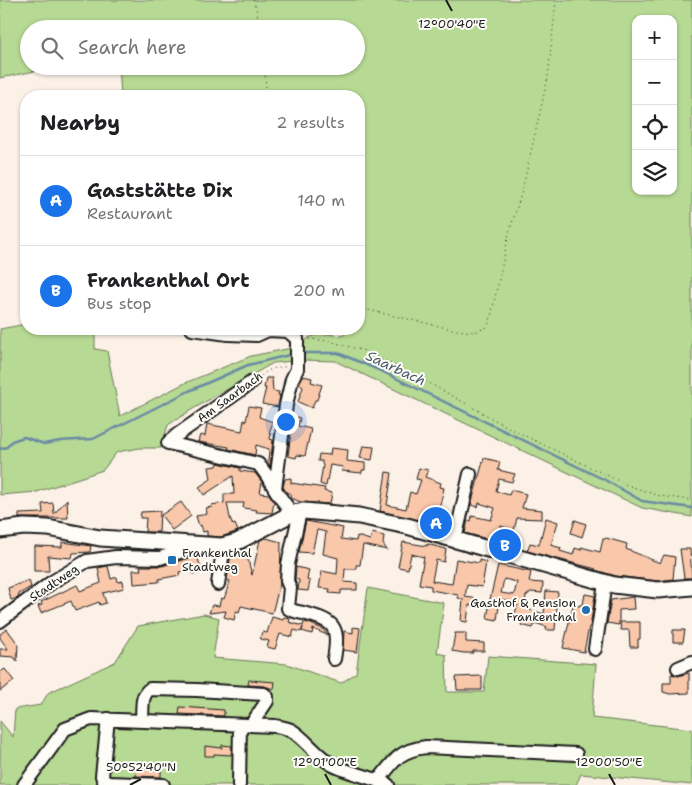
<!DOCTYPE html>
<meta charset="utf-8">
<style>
:root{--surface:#fff;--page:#f2f2f2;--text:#202124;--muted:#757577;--line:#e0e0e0;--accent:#1a73e8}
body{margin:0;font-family:"Shantell Sans",sans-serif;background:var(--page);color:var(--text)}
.controls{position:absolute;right:15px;top:15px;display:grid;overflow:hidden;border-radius:10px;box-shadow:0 1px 4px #0004}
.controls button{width:45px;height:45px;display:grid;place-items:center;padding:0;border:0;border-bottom:1px solid var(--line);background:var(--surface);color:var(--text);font:25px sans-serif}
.you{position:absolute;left:285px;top:421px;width:18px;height:18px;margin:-12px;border:4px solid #fff;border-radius:50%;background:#1a73e8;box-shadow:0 0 0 8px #1a73e833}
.badge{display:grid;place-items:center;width:32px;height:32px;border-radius:50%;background:var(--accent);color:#fff;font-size:16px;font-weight:700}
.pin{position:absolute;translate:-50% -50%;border:2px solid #fff;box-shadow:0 1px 5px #0006}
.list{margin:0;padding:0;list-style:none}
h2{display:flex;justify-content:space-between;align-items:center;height:65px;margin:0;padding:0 20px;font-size:21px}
h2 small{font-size:16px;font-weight:400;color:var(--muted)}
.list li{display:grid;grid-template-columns:32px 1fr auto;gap:15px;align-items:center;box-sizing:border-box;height:90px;padding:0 20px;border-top:1px solid var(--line)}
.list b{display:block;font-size:19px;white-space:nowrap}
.list p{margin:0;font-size:16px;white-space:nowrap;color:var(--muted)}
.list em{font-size:16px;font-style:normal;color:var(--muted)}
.icon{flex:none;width:28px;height:28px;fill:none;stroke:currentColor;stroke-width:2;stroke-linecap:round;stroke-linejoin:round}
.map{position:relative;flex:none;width:692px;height:785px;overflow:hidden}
.search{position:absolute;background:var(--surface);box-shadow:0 1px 4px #0004;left:20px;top:20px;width:345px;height:55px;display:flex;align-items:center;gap:12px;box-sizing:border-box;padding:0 18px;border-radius:28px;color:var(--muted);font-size:19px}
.panel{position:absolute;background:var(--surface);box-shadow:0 1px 4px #0004;left:20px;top:90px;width:345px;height:245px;border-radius:20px}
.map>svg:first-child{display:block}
.green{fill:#b6d993;stroke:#697a58;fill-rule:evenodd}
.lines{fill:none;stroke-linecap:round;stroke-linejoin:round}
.stream{stroke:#6b8ba4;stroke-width:2.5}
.building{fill:#f9c7a9;stroke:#1c1c1c;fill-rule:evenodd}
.minor-casing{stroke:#1c1c1c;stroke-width:16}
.major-casing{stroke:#1c1c1c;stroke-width:19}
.path{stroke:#1c1c1c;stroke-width:1;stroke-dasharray:1 4;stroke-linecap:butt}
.minor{stroke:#fdfcf7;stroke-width:12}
.major{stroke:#fdfcf7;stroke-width:15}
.ticks{fill:none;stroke:#1c1c1c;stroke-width:2}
.poi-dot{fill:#1f6fb2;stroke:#fdfcf7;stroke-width:2}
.labels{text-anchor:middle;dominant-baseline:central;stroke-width:4;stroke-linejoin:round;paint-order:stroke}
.street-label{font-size:12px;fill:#1c1c1c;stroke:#fdfcf7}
.poi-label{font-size:12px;fill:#1c1c1c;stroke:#fdfcf7;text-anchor:start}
.water-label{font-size:14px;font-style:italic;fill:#4a5d6b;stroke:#fdfcf7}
.ticks-label{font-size:12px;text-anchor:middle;fill:#1c1c1c;stroke:#fdfcf7;stroke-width:4;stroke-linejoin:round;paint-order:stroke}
</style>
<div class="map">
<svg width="692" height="785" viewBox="0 0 692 785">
<rect width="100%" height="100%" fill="#fcf1e7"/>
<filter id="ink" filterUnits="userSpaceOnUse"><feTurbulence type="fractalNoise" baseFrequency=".02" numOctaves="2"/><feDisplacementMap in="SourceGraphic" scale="10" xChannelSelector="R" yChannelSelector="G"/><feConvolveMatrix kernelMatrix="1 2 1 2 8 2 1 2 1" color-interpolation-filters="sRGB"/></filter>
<g filter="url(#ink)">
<!-- green -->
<path class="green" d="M0,0H692V517L642,508L335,361L302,360V343C318,330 324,334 343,336L347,329H359V96H121L119,66H356V29H29V66H61L0,78ZM636,19H673V191H636Z
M26,324V329H95V349L107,351L120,416L185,383L251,356L292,348L293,361L273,363L193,409L168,425L161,448H140L117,452L103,470L37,492L0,495V329Z
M368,588L444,603L437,653L446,655L447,692H484L488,656L596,664L592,718L692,729V785L581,774L576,785H0V721L13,737L15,709L41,705L48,693L115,662L138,626L204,614L219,618L213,658L287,664L341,683L356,673Z"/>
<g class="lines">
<!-- stream -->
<path class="stream" d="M301,353H338L381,371L605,480L642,501L692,508
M0,449L7,447L12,441L24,437L44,444L60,441L93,439L189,391L248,365L293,354"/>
</g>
<!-- building -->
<path class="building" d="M303,376L312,378L311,382L322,385L317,400H315L312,408L298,402L303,387L299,384Z
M266,378H272L273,391L279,392L278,395H280L278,407L262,404L266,388H264Z
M249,406L261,408L259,417L273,422L269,433L271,434L270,439L273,440L270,466L268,463L269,449L256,445L255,455L228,449L229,447L198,442L200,435L205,436L207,424L242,431L244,420L246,421Z
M293,416L300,418L298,426L311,429L305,456L297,455L296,458L288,456Z
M363,446L374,447L372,460L360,458Z
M331,448L348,450L347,461L365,463V470H362V473L342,471L343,467L330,465L326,486L320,484L323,465L322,464V461H318L319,454L330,455Z
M484,458L500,462L498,470L515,474L512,482L499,479L496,491L509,495L511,490L526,494L522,508L542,510V519L517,518L514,530L500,526L495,541L465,533L468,520L471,521L472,516L491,520L495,508L479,503L478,507L471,505Z
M218,463L240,468V471L255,473L262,482L260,493L269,494L274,502L272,513L256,512L257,510L243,508L244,503H227L230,518L233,525L235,524L238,531L221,537L207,536V531L203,532L201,525L199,526L196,516L207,514L206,508L212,507L211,505L224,503V494H234L233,476L204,495L199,487L211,479L209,467L217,466Z
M419,468L428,470L425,477L441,483L440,487L444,488L438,514L442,515L441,517L445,518L443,526L380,511L386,472L392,473L387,505L406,509L410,492L416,494L421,480L416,479Z
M291,478V483L325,488L324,491L332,493L330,504L301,502L291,498L290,493H287L283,487L285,479Z
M67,499L68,518H19V514L43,513L42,504L53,503L54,514Z
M181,502L191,516L172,530L161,515Z
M160,511L159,532H145L146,518H140L141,512Z
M546,518L558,522L551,545L561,548L560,551L573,555L575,548L581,550V547L600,552L603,539H605L606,538L627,544L626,549L660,563L664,555L675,557L673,579L658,581L616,576L595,570L596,569L527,551L530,543L539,545Z
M575,520L586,524L582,537L571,533Z
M306,521L343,528L341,539L356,541L357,536L370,540L372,533L384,536L383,544L387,550L363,545L360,565H356V569H345L344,582L357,583V590H341V594L329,593L330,589L319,588L322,571L337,574L338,558L323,554L326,532L317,530L312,553L299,552Z
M266,538L281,542L280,584L272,613L241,606L239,612L236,611L234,620L224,617L226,611L209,613L212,605L219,606L221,598L224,599L230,581L227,580L231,553L245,549L252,575L260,540Z
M62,542L91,546L90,552L73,553L72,558L48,556L49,571H34V549H35V546L62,547Z
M403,542L427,546V544L446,549L444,562L436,560L432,581L452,584L456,559L479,563V560L486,562L482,587L467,585L465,597L479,599L478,607L469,605L467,622L461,621L463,599L458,598V595L431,590V586L419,584L424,557L411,554L408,569L398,567Z
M680,549H690L692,578H684Z
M197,556L202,571L193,574L191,569L179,572L180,575L159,579V582L134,584L133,570H141L140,566H162Z
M498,565L531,572L529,582L543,583L542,593L531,592L526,596L524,608L544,614L546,591L558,592L555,630H546L547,627L535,623L533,628L521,625L522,620L514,617L518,603L500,599L497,620L487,618L489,608H488ZM504,579L517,582L514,595L501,593Z
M108,566L111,579L117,577L118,582L123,581L124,588L103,593L106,603L100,605L99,602L75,611L71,601L41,613L38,606L42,605L41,602L77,585L80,591L101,583L98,568Z
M296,567L309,570L307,580L310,581L308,591L298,590L299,580L295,579Z
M29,580L31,587L19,594L18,598L11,600L8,588Z
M585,594L595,596L590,627H589L584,652L563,648L573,605L580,606L581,604H583Z
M633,597L634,609L619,610V625L607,623L611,600Z
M272,617L283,620L284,617L290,619L289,622L303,626L304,622L311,624L323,629L327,635L313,629L312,634L302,631L303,627L301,632L294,630L292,637L280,634L275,649L267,647L269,641L260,639L262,632L267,633Z
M620,622H640V639H638V647H630L629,630H621Z
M353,627L360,628L357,652L343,650L344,631L353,633Z
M7,629L18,644L17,661L14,657L0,656V649H8L0,638V634Z
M673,630H685L683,642H673Z
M455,633H466V642L484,643V651H473V653H464L452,651Z
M5,669L14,681L0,691V672Z
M689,673V693L670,694L663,692V683H671V674L678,676Z
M482,676V690H457L456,677Z
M249,680L275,682L274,689L264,686L248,685Z
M180,707L224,710V716L179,714Z
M222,745L232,746L231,755L214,754V756H205V746L222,748Z
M137,769L161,770V777L136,776Z"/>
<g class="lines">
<!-- minor casing -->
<g class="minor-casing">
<path id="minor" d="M192,329L228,334L257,335L268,330L288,331L297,339V369L292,379L286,405L275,489
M168,443L258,464C272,479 277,498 293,513
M168,443L177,435L252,382
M300,512L288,564L287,581L290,588L288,608C292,611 297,612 303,613C334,621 340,625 334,659
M455,540L470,474
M218,584L224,545
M0,621L52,582L87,561L116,557L160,558L199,546
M595,649L605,583
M678,668L692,662
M108,719L102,776L104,781L109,783L163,785
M142,721C143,710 140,695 150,689L197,690L264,694L267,697V701L251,725
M379,780C394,760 400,750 426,747L576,754
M24,785L65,729L91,719L275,726C280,727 286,728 291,730C305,738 316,756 333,765C351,774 370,776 388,785
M239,785L240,725"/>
</g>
<!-- major casing -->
<g class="major-casing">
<path id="major" d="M0,530L24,527L48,528L100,538L222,546L237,542L293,513L304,511L359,516L407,526L614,585L658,590L692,587"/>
</g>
<!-- path -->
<path class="path" d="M253,0L257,11L259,29
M264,66L266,87L265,96
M359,308L456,330L474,332L486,328L490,321L509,233L522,191L548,77L556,0
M309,339L329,341L365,351L420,378L513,430L627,485L660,496L692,500
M261,376C268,369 276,367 286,367"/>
<!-- minor -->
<use href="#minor" class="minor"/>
<!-- major -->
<use href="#major" class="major"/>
</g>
</g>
<!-- ticks -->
<path class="ticks" d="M446,0L452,11M325,774L331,785M609,774L615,785M130,785L141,779"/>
<!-- markers -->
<g class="poi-dot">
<rect x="167" y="555" width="10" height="10" rx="2.5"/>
<circle cx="586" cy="610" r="5"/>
</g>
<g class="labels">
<!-- street labels -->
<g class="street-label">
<text transform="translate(230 397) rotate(-36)">Am Saarbach</text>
<text transform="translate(54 583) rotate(-34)">Stadtweg</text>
</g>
<!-- poi labels -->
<g class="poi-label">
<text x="182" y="553">Frankenthal<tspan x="182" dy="14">Stadtweg</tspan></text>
<text x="576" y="603" text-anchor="end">Gasthof &amp; Pension<tspan x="576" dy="14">Frankenthal</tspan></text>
</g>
<!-- water labels -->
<g class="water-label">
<text transform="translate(396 368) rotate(25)">Saarbach</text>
</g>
</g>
<g class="ticks-label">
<text x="452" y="28">12°00'40"E</text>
<text x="325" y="766">12°01'00"E</text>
<text x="609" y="766">12°00'50"E</text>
<text x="141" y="771">50°52'40"N</text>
</g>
</svg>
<div class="controls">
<button>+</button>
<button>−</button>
<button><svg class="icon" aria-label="locate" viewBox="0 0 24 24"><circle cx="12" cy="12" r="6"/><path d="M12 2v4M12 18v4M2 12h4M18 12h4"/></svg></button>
<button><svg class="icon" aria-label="layers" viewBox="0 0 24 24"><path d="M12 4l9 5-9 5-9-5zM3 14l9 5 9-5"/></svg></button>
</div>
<div class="you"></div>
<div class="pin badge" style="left:436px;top:523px">A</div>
<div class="pin badge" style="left:505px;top:545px">B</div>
<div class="search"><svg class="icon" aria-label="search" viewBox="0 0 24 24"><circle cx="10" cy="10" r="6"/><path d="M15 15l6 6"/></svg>Search here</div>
<section class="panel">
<h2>Nearby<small>2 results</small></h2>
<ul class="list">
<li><span class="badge">A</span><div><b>Gaststätte Dix</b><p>Restaurant</p></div><em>140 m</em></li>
<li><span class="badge">B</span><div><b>Frankenthal Ort</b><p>Bus stop</p></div><em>200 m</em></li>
</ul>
</section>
</div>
